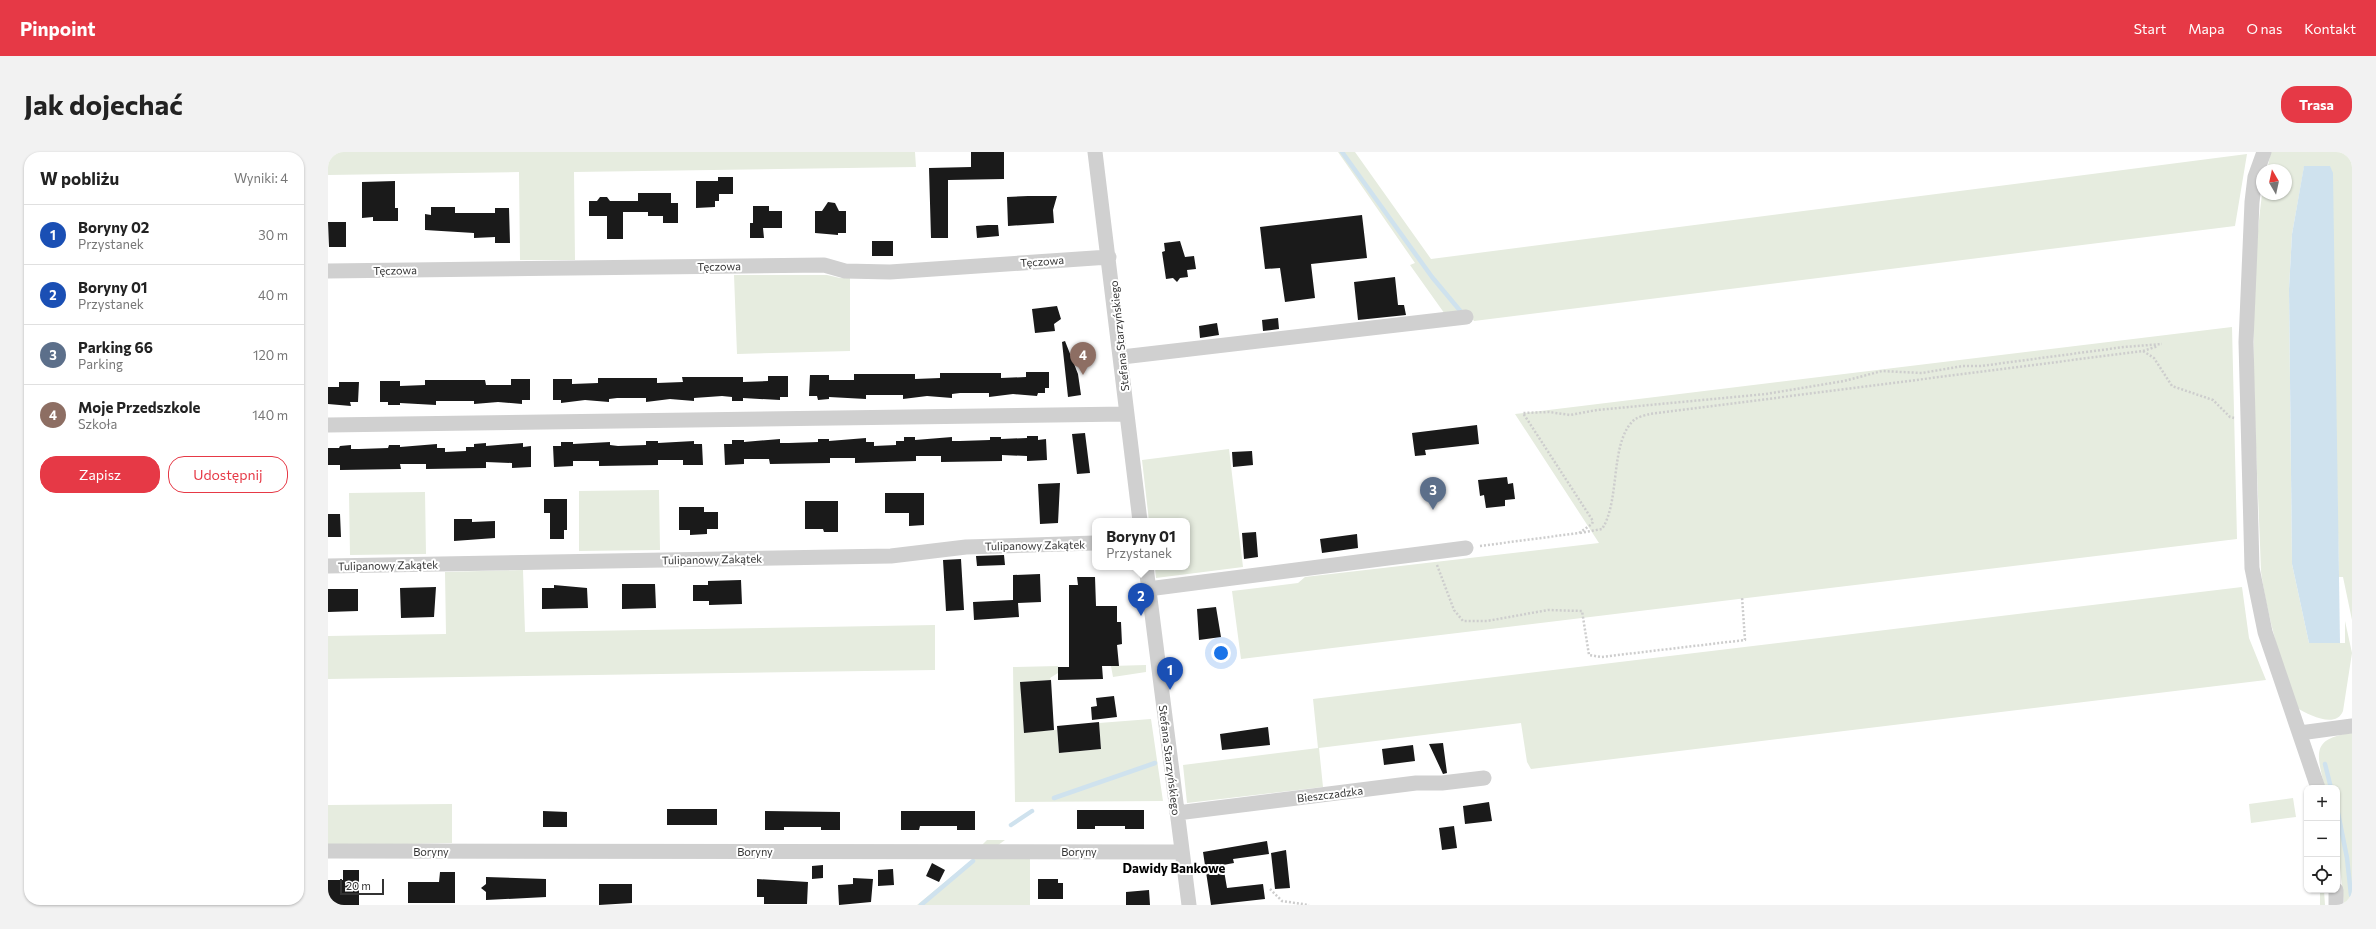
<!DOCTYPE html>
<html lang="pl">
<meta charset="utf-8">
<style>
:root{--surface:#fff;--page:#f2f2f2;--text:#222;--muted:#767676;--line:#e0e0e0;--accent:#e63946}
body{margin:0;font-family:Commissioner,sans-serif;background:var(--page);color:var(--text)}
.controls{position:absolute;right:12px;bottom:12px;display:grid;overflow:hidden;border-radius:8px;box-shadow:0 1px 3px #0004}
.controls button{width:36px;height:36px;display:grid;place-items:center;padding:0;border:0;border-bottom:1px solid var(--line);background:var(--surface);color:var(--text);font:20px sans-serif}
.compass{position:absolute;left:1928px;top:12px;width:36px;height:36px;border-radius:50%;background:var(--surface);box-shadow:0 1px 3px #0004;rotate:351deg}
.scale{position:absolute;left:12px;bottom:10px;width:44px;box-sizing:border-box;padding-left:4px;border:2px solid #333;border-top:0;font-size:11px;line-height:14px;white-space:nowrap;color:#333;-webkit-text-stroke:3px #fff;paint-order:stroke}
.you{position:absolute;left:893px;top:501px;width:14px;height:14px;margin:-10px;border:3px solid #fff;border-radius:50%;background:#1a73e8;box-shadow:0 0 0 6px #1a73e833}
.badge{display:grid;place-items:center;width:26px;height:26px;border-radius:50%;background:var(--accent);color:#fff;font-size:13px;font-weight:700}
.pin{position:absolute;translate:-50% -33px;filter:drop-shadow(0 1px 2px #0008)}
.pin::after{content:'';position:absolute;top:21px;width:14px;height:12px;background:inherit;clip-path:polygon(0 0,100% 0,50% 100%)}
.popup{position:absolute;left:764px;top:366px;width:98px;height:52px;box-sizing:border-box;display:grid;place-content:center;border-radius:8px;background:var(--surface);filter:drop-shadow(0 1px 3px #0005);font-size:13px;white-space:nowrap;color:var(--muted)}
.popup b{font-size:15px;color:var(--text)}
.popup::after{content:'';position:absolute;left:50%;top:100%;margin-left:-8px;border:8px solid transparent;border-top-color:var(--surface)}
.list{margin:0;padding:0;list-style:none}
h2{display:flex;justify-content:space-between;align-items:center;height:52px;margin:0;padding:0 16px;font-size:17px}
h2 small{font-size:13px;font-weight:400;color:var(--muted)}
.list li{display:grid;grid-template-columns:26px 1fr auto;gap:12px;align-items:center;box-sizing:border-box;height:60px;padding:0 16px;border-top:1px solid var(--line)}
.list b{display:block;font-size:15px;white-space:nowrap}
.list p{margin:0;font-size:13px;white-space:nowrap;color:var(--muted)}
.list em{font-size:13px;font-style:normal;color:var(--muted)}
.actions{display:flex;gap:8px;padding:12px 16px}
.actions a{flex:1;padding:9px 0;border:1px solid var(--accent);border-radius:16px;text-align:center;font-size:14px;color:var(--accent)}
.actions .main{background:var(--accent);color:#fff}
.icon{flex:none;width:22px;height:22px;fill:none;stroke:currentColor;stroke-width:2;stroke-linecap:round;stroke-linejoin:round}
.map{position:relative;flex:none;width:2024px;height:753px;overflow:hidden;border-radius:16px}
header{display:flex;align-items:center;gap:24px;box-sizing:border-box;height:56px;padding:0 20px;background:var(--accent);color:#fff}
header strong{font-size:19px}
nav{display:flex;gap:22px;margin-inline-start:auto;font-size:14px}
.intro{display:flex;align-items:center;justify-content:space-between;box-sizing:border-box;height:96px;padding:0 24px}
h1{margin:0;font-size:28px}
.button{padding:10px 18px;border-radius:16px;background:var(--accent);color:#fff;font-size:14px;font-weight:700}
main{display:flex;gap:24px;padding:0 24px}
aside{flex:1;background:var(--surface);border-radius:16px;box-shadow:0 1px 3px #0004}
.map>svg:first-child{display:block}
.green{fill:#e6ecdf}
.water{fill:#cfe2ee}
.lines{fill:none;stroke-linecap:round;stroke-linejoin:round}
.stream{stroke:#cfe2ee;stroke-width:4.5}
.building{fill:#1a1a1a}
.path{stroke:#cdcdcd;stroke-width:2.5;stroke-dasharray:2 2;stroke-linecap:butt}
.minor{stroke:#d0d0d0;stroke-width:15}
.labels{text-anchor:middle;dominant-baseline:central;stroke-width:4;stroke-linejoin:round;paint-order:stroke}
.street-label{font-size:11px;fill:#333;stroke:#fff}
.quarter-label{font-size:13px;font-weight:bold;fill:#000;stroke:#fff}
</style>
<header>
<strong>Pinpoint</strong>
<nav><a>Start</a><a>Mapa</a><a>O nas</a><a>Kontakt</a></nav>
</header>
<div class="intro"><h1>Jak dojechać</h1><a class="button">Trasa</a></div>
<main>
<aside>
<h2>W pobliżu<small>Wyniki: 4</small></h2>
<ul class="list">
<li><span class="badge" style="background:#1a4fb4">1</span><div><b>Boryny 02</b><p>Przystanek</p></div><em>30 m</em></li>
<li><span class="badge" style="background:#1a4fb4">2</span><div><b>Boryny 01</b><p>Przystanek</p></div><em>40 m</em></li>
<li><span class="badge" style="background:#5c6f8a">3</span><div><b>Parking 66</b><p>Parking</p></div><em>120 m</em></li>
<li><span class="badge" style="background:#8d6e63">4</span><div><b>Moje Przedszkole</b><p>Szkoła</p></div><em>140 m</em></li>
</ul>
<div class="actions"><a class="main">Zapisz</a><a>Udostępnij</a></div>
</aside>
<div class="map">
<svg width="2024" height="753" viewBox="0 0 2024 753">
<rect width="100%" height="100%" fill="#fff"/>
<!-- green -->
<path class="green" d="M0,0H587L588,15L246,20L247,108H192L191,20L0,23Z
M1010,0H1027L1103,107L1919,2L1907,74L1146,169L1141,162L1119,165L1082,113L1087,111Z
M1943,0H2024V468L2015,425H2011L2002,14L1976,15L1964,82L1961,137L1964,412L1981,491H2017V469L2024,501L2015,559C2008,577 1981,563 1969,556C1953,512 1940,467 1933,420C1929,294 1918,167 1934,42H1958V18H1939Z
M406,123H499L512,126L522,125V199L409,202Z
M1904,175L1909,387L913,507L904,439L970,431L977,425L1271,391L1187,262Z
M901,297L915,415L828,426L827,415H859V369H821L814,308Z
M331,338L332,398L251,399V339Z
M97,340L98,402L22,403L21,341Z
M195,418L197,480L607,473V518L0,527V484L118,482L117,420Z
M1914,435L1921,486L1938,528L1203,617L1199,610L1193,571L991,596L995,635L859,651L855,613L990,596L985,547Z
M818,513V520L785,525L783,514Z
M730,514V521L722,526L723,528L693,530L696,580L729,578L731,601L773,597L771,571L823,567L835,649L687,650L685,515Z
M2024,581V753H2016L2009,687V636H1997C1989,603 1982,586 2024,581Z
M1965,646L1968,665L1923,671L1921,652Z
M124,652V691L0,694V653Z
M659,688H677L666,696H651Z
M646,706H702V753H589Z
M1992,738H1996L1997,753H1992Z"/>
<!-- water -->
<path class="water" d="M1976,14H2002L2005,21L2012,491H1981L1964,412L1961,137L1964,82Z"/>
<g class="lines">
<!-- stream -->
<path class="stream" d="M1014,0L1104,125L1134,161
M1997,612L2003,636
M726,646L827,611
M2009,656L2019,706L2023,743
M683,673L704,659
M593,753L645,709"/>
</g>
<!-- building -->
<path class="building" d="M643,0H676V27L620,28V86H603L601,16L643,15Z
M390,25H405V42H391V49H387V55L368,56V29H390Z
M67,29V56H70V69H45V65L34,66V30Z
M310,41H343V51H350V71H335V64H320V60H295V87H279V64H261V49H269L272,45H279L282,49H310Z
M700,44H729L725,58L726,71L680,74L679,45Z
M500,50L507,51L511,59H518V81H510V83L487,81V59H494Z
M425,54H441V59H454V76H435L436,86H422V71H425Z
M103,55H127V61H167V56H181L182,91H167V85L146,86V81L97,78V62L103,63Z
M1034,63L1039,106L983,112L987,146L957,150L952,116L937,117L932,75Z
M0,70H18V95H1Z
M660,73H670L671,84L649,86L648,74Z
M544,89H565V104H544Z
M852,89L857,105L866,104L868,117L859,118L860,125L852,126L849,130L845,126L838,127L834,100L837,99L836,91Z
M1067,125L1070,153H1076L1078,163L1030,168L1026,130Z
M729,154L733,167L726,172L727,179L707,181L704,157Z
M950,166L951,177L935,179L934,168Z
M889,171L891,183L872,186L871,174Z
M737,189L750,222L753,243L740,245L734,190Z
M698,220H721V236H717V241H710L709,244L685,242L661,245V241H632L624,242V246L599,244L575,247V243H538V247L501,245V247L490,248L489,244H481L482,223H501V228H526V222H587V227L612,226V221H673V226L698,225Z
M440,224H460V245H452V248L415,246V249H404V245L394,244L366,246V249L342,247L318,250V246H289L281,247V250L257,248L233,251V248H225V227H244V232L270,231V226H329V231L355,230L354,225H415V230L440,229Z
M183,227H202V248H194V252L170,250L146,252V249H108V253L72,251V253H60V250H52V229H72V234L97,233V228H157L158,233H183Z
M11,230H31L30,250H22L23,254L0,252V235H11Z
M1149,273L1151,292L1097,298L1098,303L1087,304L1084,281Z
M757,281L762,321L749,322L744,282Z
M699,284H710V288L718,287L719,308L699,309V304L674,303V309L613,310V304H588V309L527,311V306H502V311L442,312L441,307H416V312L397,313L396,292H404V288H416V290L452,287V291H461L490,290V287H501V289L538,286V290H546V294L568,293V289H576V285H587V288L624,285V289H632L662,288V285H673V287L699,286Z
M318,289H330V291L366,289V292H374L375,313H355V308H330V313L271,314V309H245V314L226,315L225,294H233V290H245V292L282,290V293L290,294L318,293Z
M158,291V294L195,291V295L203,294V315L184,316V311L158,310V316L98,317V312H72L73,317L12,318V313H0V296H11L12,294L23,293V297H31L60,296L61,293H72V295L109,292V296H117V300L138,299V295H146V292Z
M924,299L925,313L905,315L904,300Z
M1179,325L1180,332L1185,331L1187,347L1177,348V354L1158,356L1156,343L1152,344L1150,328Z
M732,331L730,371L712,372L710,332Z
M557,341H596V373L581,374V361H557Z
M216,347H239V378H236V387H222V361H216Z
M477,349H510V380H496L495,377H477Z
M351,355H376V360H390V377H379V382L362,383V378H351Z
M0,362H12L13,385H0Z
M126,367H144V370L167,369V386L126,389Z
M928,380L930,405L916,407L914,381Z
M1029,382L1030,396L994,401L992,387Z
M676,403L677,413L649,414L648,404Z
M633,407L636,458L618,459L615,408Z
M712,422L713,450L690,451L691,465L646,468L645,450L685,448V423Z
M749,425H767L768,454H789V470H793L794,492L789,493L791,514H774L775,527L730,528V515H741V433H750Z
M413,428L414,452L381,453V449H365V433H380V429Z
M294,432H327L328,456L294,457Z
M226,433L259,436L260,456L214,457V436H226Z
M108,435L106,465L73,466L72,436Z
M0,437H30V459L0,460Z
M888,455L893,485L871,488L869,457Z
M723,528L726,578L696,581L692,530Z
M786,544L789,565L764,568L763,555L769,554L768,546Z
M771,570L773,597L731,601L729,574Z
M940,575L942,593L894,598L892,582Z
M1115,591L1119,621L1115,622L1101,592Z
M1085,593L1087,609L1056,613L1054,597Z
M1161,650L1164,669L1137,672L1135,654Z
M339,657H389V673H339Z
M749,658H816V677H797V674H767V677H749Z
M215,659L239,660V675H215Z
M437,659L512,660V678H493V675H456V678H437Z
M573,659H647V678H629V674H592L591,678H573Z
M1126,674L1129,696L1114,698L1111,676Z
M939,689L941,702L905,707L906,711L895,713L899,736L935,732L937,747L883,753L875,700Z
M958,698L962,736L947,737L943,701Z
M604,711L617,718L611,730L598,724Z
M495,713V726L484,727V714Z
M565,717L566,733L550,734V718Z
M15,718H31V753H0V728H15Z
M112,720H127V751H80V730H111Z
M158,725L218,727V745L158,748V740L153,736L158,732Z
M525,726L545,727L543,750L511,753L510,733L525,732Z
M429,727L480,730L479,752H436V745H429Z
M710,727H730V731H735V747H710Z
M271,732H304V751L271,753Z
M821,738L822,753H798V740Z"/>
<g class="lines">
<!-- path -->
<path class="path" d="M1815,199L1830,194
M1252,381L1274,377C1293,348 1281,289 1307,267C1311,265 1317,263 1322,262L1815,199L1826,206L1844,234L1885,248L1902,265L1906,266
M1152,394L1251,381L1264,372L1265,369L1195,261L1221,260L1242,263L1269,258L1438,242L1516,229L1554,219L1594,221L1635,214H1653L1796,195L1834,192
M1109,413L1126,458L1135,469H1159L1220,458L1254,459L1261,503L1273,505L1417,488L1414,445
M942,737L954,749L981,753"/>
<!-- minor -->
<path class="minor" d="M767,0L812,369
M1936,0L1927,25L1924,50L1918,190L1924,416L1937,480L1990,636
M0,119L496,113L517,119L562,120L781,105
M794,205L1138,165
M0,273L799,262
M0,414L563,404L638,395L767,391
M818,415L861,753
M820,437L1138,396
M1972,581L2024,574
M849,661L1088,631H1114L1156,626
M0,699L854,700
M2008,738V753"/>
</g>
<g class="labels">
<!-- street labels -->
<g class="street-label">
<text transform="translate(714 109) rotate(-4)">Tęczowa</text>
<text transform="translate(391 114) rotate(-1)">Tęczowa</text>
<text transform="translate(67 118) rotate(-1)">Tęczowa</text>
<text transform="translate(791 184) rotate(-96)">Stefana Starzyńskiego</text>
<text transform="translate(707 393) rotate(-1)">Tulipanowy Zakątek</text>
<text transform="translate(384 407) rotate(-1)">Tulipanowy Zakątek</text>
<text transform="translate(60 413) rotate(-1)">Tulipanowy Zakątek</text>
<text transform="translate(842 608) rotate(83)">Stefana Starzyńskiego</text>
<text transform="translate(1002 642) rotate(-7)">Bieszczadzka</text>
<text x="103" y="699">Boryny</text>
<text x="427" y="699">Boryny</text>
<text x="751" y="699">Boryny</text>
</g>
<!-- quarter labels -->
<g class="quarter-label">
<text x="846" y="716">Dawidy Bankowe</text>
</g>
</g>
</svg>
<div class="controls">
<button>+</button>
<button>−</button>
<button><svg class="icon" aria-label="locate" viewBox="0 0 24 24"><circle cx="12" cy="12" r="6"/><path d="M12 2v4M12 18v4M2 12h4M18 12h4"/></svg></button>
</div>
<svg class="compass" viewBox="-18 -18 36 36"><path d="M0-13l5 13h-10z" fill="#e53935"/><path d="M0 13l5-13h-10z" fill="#767676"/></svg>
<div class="scale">20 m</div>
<div class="you"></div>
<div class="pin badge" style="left:842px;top:538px;background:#1a4fb4">1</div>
<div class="pin badge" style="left:813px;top:464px;background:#1a4fb4">2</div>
<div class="popup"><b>Boryny 01</b>Przystanek</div>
<div class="pin badge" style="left:1105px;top:358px;background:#5c6f8a">3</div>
<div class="pin badge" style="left:755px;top:223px;background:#8d6e63">4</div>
</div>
</main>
